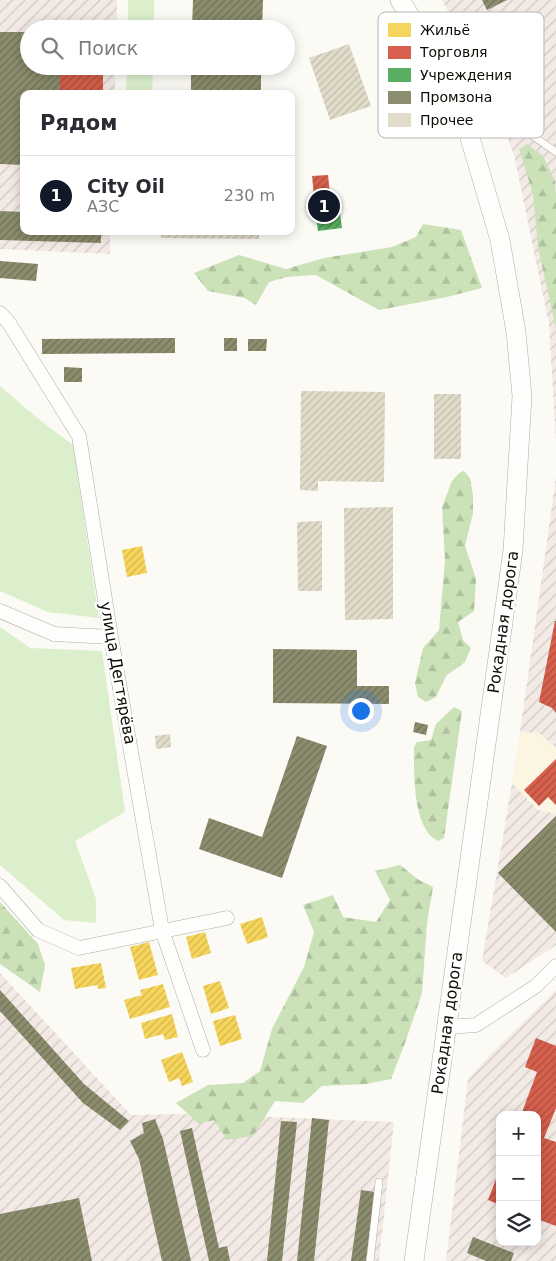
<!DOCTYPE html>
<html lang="ru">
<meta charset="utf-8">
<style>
:root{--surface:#fff;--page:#f7f7f7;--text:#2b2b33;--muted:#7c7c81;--line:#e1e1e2;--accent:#111827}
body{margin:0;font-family:"DejaVu Sans",sans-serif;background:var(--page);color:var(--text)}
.controls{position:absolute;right:15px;bottom:15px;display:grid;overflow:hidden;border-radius:10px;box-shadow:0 2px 12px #0003}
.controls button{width:45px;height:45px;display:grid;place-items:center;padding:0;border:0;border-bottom:1px solid var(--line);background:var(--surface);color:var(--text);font:25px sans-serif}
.you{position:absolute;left:360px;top:710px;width:18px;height:18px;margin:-12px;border:4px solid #fff;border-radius:50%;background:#1a73e8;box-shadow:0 0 0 8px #1a73e833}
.badge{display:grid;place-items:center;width:32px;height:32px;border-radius:50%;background:var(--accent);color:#fff;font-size:16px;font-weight:700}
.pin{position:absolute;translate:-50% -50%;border:2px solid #fff;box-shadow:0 1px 5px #0006}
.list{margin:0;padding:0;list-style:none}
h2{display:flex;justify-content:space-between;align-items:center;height:65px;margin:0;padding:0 20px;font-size:21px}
h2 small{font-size:16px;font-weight:400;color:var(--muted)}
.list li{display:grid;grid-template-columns:32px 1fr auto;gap:15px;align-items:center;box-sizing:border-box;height:80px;padding:0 20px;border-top:1px solid var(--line)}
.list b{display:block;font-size:19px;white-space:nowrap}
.list p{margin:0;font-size:16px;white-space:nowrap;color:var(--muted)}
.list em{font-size:16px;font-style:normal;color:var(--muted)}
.icon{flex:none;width:28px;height:28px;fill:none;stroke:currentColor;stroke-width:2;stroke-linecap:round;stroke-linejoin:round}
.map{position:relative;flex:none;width:556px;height:1261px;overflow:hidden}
.search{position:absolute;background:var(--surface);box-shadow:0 2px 12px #0003;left:20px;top:20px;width:275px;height:55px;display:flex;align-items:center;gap:12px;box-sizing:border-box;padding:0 18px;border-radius:28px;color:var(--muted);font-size:19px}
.panel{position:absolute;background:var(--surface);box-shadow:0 2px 12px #0003;left:20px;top:90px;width:275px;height:145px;border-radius:10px}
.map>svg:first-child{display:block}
.built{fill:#fcf5e1}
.industrial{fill:url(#industrial-furrows);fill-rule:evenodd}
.grass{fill:#dbefcc}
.forest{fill:url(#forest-firs)}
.homes{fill:url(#homes-hatch)}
.shops{fill:url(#shops-hatch)}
.public{fill:url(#public-hatch)}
.industry{fill:url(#industry-hatch)}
.building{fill:url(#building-hatch)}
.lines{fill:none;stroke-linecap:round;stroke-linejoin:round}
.service-casing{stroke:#afaca5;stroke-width:8}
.minor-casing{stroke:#afaca5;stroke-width:15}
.secondary-casing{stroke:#afaca5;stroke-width:20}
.service{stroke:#fefefd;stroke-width:7}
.minor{stroke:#fefefd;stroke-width:14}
.secondary{stroke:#fefefd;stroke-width:19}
.labels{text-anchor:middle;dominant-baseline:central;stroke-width:5;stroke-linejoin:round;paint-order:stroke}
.street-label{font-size:16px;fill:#0f0c05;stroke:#fff}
.key{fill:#fff;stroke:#b7b6b4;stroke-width:1}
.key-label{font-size:14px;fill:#0f0c05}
</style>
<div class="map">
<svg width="556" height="1261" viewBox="0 0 556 1261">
<defs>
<pattern id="industrial-furrows" width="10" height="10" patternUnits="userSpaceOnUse" patternTransform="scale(1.25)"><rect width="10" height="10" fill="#f3eae5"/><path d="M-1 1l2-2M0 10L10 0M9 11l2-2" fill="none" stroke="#cfc8c3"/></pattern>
<pattern id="forest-firs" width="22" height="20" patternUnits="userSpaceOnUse" patternTransform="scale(1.25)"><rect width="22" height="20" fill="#cbe2b9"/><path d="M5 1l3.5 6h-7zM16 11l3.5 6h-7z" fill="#adc19e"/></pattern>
<pattern id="homes-hatch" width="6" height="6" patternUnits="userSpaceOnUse" patternTransform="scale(1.25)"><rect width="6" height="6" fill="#f6d55c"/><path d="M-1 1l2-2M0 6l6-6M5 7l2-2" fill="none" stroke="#d2b64e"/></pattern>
<pattern id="shops-hatch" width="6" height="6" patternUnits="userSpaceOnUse" patternTransform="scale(1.25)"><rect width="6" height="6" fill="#d6604d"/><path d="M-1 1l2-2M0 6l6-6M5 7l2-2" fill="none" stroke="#ac4e3e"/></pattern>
<pattern id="public-hatch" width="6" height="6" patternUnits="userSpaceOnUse" patternTransform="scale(1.25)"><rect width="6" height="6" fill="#5aae61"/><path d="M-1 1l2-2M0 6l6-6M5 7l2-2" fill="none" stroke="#498c4e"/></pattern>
<pattern id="industry-hatch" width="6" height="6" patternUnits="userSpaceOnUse" patternTransform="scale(1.25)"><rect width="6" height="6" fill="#8c8c6e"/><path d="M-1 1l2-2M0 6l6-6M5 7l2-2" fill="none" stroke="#717158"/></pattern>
<pattern id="building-hatch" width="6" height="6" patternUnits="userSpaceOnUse" patternTransform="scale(1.25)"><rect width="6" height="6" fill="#e1dbc9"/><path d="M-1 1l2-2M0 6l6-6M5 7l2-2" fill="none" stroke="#c0bbab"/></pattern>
</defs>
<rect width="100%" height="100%" fill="#fbfaf4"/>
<!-- built -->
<path class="built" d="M520,732L539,733L556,748V814L538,810L512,783Z"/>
<!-- industrial -->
<path class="industrial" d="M0,0H117V29H29V66H115V94H24V231H110V254L0,249Z
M442,0H556V440L549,324L514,155L484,77Z
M556,477V748L539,733L520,732Z
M512,783L538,810L556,814V945L506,978L482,961Z
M0,973L131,1115L186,1114L394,1122L379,1261H0Z
M556,990V1261H446L468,1079L491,1054ZM500,1115H537V1242H500Z"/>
<!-- grass -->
<path class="grass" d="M128,0H154V26L128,25Z
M127,66H153L152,94H126Z
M0,386L36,417L73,445L99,618L48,612L0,591Z
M0,627L30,648L102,651L125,812L75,841L96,899V923L64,920L0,865Z"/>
<!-- forest -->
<path class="forest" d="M527,144L543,156L555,181L556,197V336V329L538,247L533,194L519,149Z
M423,224L461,230L482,288L447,297L379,310L316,275L287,277L269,282L256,305L245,298L208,291L194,273L239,255L286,269L324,258L392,247L416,237Z
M464,471L470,478L473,495V513L465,546L476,579L474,611L458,622L463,640L471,648L465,662L446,676L436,697L426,702L418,697L415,683L423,648L439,630L445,561L442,507L452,481L459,473Z
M454,707L462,711L444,838L438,841C412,829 414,771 414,747L417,742L431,740L436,724Z
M400,865L419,880L433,887L427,923L422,993L405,1043L391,1079L366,1084L322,1086L303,1103L275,1101L253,1136L227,1140L214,1120L199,1124L176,1103L208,1085L243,1083L260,1071L272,1029L304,967L314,932L303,905L333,895L343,917L376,922L390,900L375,871Z
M0,902L38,944L45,965L40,992L0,964Z"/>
<!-- homes -->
<path class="homes" d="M142,546L147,573L127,577L122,550Z
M262,917L268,937L247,944L240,924Z
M205,932L211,953L192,959L186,937Z
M149,942L158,975L139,980L130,947Z
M101,963L106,988L98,989L97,985L75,989L71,968Z
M220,981L229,1008L211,1014L203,986Z
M163,984L170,1007L130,1019L124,1000L142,995L140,990Z
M172,1014L178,1037L165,1040L163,1034L145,1039L141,1023Z
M235,1015L242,1039L220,1046L213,1021Z
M182,1052L193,1082L182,1086L179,1078L169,1082L161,1060Z"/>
<!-- shops -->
<path class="shops" d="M60,66H103V94H60Z
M328,175L332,214L316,216L312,176Z
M555,621H556V713L552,708L539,702Z
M556,759V805L548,797L539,806L524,790Z
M536,1038L556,1046V1108L544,1138L556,1142V1226L537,1219V1115H521L537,1072L525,1067Z
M500,1169V1205L488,1200Z"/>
<!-- public -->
<path class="public" d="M340,213L342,228L318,231L316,216Z"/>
<!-- industry -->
<path class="industry" d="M193,0H263L262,29H192Z
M482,0H507L487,10Z
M0,32H29V66H60V94H24V165L0,164Z
M191,66H261V94H191Z
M0,211L24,212V231H101V243L0,240Z
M0,261L38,264L36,281L0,278Z
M175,338V353L42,354V339Z
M224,338H237V351H224Z
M248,339H267L266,351H248Z
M64,367L82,368V382H64Z
M273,649L357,650V686H389V704L273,703Z
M415,722L428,725L426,735L413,732Z
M297,736L327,746L282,878L199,849L209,818L262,837Z
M556,816V932L498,873Z
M0,990L84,1084L129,1121L120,1130L83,1103L0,1011Z
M312,1118L329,1120L314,1261H297Z
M155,1119L163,1139L191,1261H162L139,1159L130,1141L144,1133L142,1123Z
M281,1121L297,1122L282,1261H267Z
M192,1128L219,1248L227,1246L230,1261H209L180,1131Z
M361,1190L375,1192L366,1261H351Z
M79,1198L92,1261H0V1214Z
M473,1237L514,1253L511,1261H486L467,1253Z"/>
<!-- building -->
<path class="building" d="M349,44L371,106L330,120L309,58Z
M161,231H259V239L161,238Z
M301,391L385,392L384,482L318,481V491L300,490Z
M434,394H461V459H434Z
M393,507V619L345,620L344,508Z
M322,521V591H298L297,522Z
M170,734L171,747L156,749L155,736Z"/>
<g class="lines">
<!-- service casing -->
<g class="service-casing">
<path id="service" d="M456,96L487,104L556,152
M370,1261L379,1182"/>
</g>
<!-- minor casing -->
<g class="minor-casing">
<path id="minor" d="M0,313L9,323L79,436L111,637L162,930L203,1050
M0,611L54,634L111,637
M0,886L38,930L79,948L227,918
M446,1027L476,1025L536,986L556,966"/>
</g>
<!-- secondary casing -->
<g class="secondary-casing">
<path id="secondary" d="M400,0L430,49L468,131L500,240L516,332L522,396L513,550L414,1261"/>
</g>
<!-- service -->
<use href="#service" class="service"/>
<!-- minor -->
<use href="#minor" class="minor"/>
<!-- secondary -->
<use href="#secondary" class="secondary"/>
</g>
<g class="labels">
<!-- street labels -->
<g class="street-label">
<text transform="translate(503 622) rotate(-82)">Рокадная дорога</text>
<text transform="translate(118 673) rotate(80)">улица Дегтярёва</text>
<text transform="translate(447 1023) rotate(-82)">Рокадная дорога</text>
</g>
</g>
<!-- legend -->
<rect x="378" y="12" width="166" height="126" rx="8" class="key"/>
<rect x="388" y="23" width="23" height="14" fill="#f6d55c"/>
<rect x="388" y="46" width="23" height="13" fill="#d6604d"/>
<rect x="388" y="68" width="23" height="14" fill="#5aae61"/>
<rect x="388" y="91" width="23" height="13" fill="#8c8c6e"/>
<rect x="388" y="113" width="23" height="14" fill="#e1dbc9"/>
<g class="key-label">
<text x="420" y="35">Жильё</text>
<text x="420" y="57">Торговля</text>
<text x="420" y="80">Учреждения</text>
<text x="420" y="102">Промзона</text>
<text x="420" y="125">Прочее</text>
</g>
</svg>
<div class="controls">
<button>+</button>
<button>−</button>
<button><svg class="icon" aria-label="layers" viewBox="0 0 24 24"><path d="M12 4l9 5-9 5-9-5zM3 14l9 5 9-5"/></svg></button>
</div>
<div class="you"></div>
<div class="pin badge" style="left:324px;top:206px">1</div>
<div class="search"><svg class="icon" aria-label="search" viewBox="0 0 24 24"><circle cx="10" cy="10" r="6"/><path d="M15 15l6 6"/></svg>Поиск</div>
<section class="panel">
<h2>Рядом<small></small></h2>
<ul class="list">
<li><span class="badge">1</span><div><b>City Oil</b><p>АЗС</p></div><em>230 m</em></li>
</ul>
</section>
</div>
